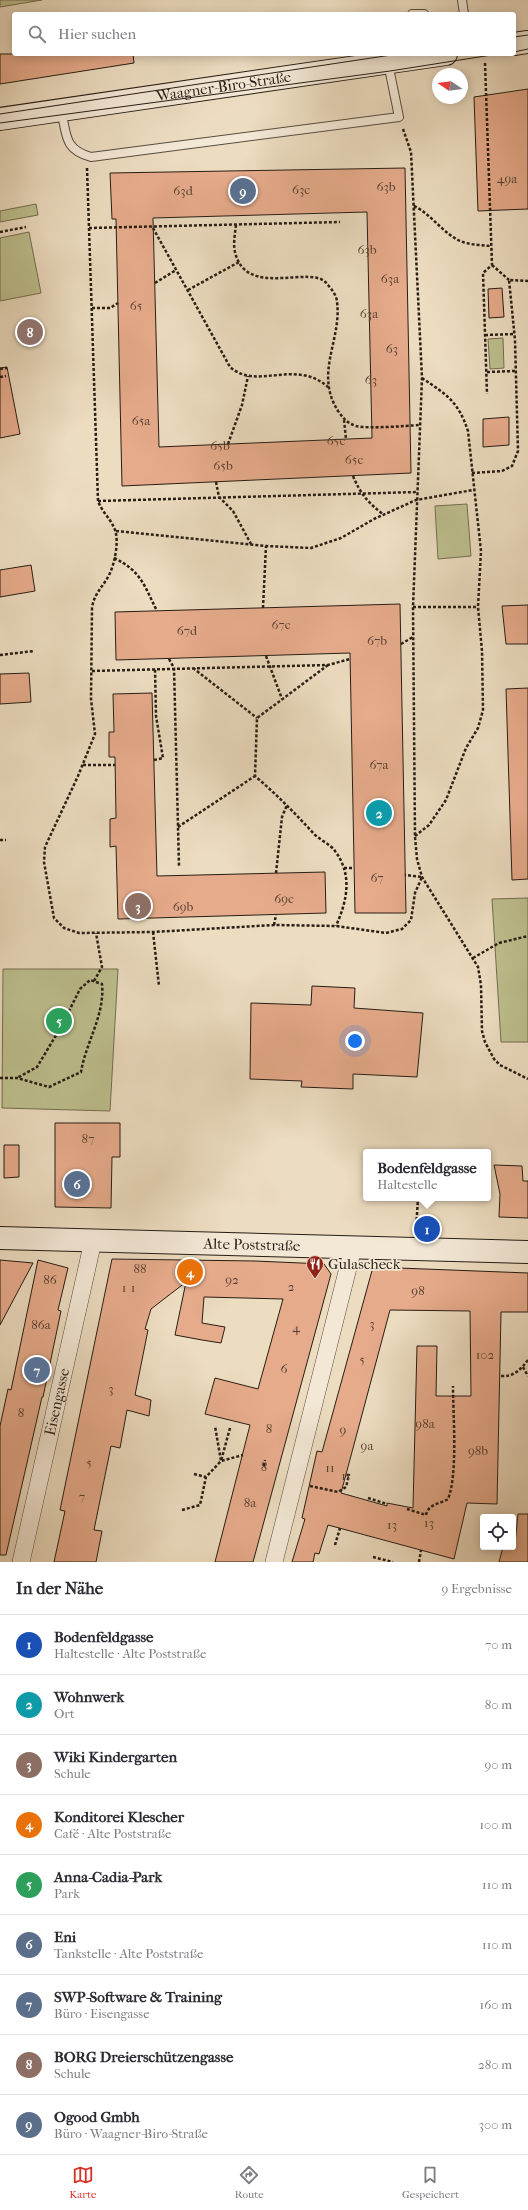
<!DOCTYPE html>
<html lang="de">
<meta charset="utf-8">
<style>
:root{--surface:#fff;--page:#f7f7f7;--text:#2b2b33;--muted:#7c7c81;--line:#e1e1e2;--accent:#d93025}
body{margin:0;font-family:"IM FELL French Canon",serif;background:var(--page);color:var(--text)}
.controls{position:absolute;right:12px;bottom:12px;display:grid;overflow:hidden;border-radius:4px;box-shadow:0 2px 10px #0003}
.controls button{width:36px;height:36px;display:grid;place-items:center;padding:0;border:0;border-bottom:1px solid var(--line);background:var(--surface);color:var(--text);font:20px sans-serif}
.compass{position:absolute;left:432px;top:68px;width:36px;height:36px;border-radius:50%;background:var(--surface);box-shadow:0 2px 10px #0003;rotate:283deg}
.you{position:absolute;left:355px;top:1041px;width:14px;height:14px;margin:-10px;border:3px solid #fff;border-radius:50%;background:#1a73e8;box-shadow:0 0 0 6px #1a73e833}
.badge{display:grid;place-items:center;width:26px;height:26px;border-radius:50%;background:var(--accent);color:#fff;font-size:13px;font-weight:700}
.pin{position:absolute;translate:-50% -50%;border:2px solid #fff;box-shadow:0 1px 4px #0006}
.popup{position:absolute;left:363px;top:1149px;width:128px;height:52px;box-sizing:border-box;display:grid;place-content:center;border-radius:4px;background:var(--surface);filter:drop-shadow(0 1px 3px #0005);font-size:13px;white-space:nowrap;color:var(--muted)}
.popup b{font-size:15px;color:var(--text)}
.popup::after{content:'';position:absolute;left:50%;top:100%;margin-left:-8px;border:8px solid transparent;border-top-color:var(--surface)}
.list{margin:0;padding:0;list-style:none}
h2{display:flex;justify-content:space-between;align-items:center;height:52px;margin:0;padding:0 16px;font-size:17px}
h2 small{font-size:13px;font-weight:400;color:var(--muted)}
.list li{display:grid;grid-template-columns:26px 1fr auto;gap:12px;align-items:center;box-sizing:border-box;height:60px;padding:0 16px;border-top:1px solid var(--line)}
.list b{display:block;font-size:15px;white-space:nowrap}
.list p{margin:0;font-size:13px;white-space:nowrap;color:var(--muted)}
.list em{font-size:13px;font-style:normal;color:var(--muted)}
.icon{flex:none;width:22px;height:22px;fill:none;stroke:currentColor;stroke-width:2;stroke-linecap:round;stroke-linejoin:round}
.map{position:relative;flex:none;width:528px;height:1562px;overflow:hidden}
.search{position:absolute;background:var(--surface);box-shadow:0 2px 10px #0003;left:12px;right:12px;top:12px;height:44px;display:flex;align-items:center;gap:10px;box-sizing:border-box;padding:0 14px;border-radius:4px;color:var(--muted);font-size:15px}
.sheet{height:592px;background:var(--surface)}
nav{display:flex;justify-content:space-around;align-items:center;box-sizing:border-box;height:56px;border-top:1px solid var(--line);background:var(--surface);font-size:11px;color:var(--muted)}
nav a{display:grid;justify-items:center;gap:2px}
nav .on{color:var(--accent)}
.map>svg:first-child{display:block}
.green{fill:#bdbf8e;stroke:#726e51}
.building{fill:#e6ab8b;stroke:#271d14;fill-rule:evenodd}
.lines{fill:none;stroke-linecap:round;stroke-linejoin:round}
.lane-casing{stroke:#584d3f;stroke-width:10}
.street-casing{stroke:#584d3f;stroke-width:18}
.secondary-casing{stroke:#271d14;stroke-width:24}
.path{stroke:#271d14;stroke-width:2.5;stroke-dasharray:3 2;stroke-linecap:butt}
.lane{stroke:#f3e8d6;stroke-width:8}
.street{stroke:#f3e8d6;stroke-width:17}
.secondary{stroke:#f3e8d6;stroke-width:22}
.tram{stroke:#271d14;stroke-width:1}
.labels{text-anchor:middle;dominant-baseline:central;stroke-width:3.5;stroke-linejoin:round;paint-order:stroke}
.number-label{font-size:13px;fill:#574032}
.street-label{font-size:15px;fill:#271d14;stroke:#f3e8d6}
.poi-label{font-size:15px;fill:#271d14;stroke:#f3e8d6;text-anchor:start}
</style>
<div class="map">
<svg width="528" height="1562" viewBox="0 0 528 1562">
<rect width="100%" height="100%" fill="#ecdcc0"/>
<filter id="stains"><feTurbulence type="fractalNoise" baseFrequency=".005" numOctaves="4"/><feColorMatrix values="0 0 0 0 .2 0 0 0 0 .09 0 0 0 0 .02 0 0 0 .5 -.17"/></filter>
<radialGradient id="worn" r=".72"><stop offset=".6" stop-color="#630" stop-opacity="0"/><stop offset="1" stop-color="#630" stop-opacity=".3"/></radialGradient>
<!-- green -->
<path class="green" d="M0,0H42L0,7Z
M36,204L38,215L0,222V211Z
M29,232L41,293L0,301V238Z
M503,338L504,368L490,369L488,339Z
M467,504L471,556L438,559L435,506Z
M528,898V1042H501L492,899Z
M3,969H118L110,1111L2,1108Z"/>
<!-- building -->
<path class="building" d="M0,54H133L134,63L0,84Z
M528,89V209L478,211L474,97Z
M405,168L411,473L122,486L116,219H112L110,173ZM367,212L372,438L159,447L153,218Z
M502,288L504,317L489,318L488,289Z
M7,367L20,434L0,438V368Z
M509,417V445L483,447V419Z
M31,565L35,591L0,597V570Z
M400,604L406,913H355L350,653L116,660L115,612Z
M528,605V644H506L502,606Z
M29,673L31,702L0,704V674Z
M528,688V879L512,880L506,689Z
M152,693L157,876L325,872L326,913L118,919L116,846L110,847V819L116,818L115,757H109V732H114L113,694Z
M312,986L355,988L354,1008L423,1013L417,1077L353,1074V1089L301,1087L302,1081L250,1079L251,1003L311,1005Z
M55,1123H120V1157H112L111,1208L55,1207Z
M4,1145H19V1177L4,1178Z
M494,1165L522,1166L523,1181H528V1218L499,1217L500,1194Z
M112,1259L255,1261L324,1264L331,1274L253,1562H215L250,1425L205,1414L215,1378L258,1389L283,1299L204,1297L202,1323L225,1327L221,1343L202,1340L175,1335L186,1282L151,1309L145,1329L148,1330L135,1395L151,1400L149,1416L127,1410L120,1448L111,1446L94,1530L102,1531L96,1562H54L65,1511L60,1510Z
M0,1260L33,1263L0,1325Z
M38,1260L68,1268L58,1310L61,1311L43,1397H42L6,1555H0V1426L8,1389L11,1390Z
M373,1267L528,1273V1312H501L497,1504L467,1503L454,1559L328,1525L319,1554L315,1553L313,1562H292L305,1519L302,1518L317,1451L322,1452ZM390,1310L470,1311L471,1396H436L437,1346H417L413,1508L387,1503V1506L341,1493Z
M518,1514H528V1562H499L503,1547H513L515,1544Z"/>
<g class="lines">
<!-- lane casing -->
<g class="lane-casing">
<path id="lane" d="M462,0L464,14
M412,14H424
M61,110C67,134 63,149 91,157L399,117L388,63"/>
</g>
<!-- street casing -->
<g class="street-casing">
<g id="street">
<path id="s1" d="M21,1562L93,1241"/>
<path d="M274,1562L353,1248"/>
</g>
</g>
<!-- secondary casing -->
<g class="secondary-casing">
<g id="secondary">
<path d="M514,44L528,42"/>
<path id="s2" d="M0,119L446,54"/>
<path id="s3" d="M0,1238L528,1252"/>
</g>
</g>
<!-- path -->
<path class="path" d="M485,63L492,265L483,273L487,394
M403,129L411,152L422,378L413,607L415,837L417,859L422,877L478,967L481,985L482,1031L485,1042L494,1059L500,1065L528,1079
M87,168L89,228L340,222
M414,206C431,214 441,231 458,240C468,245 480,245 491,246
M236,225C235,234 233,244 235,252C246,300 313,263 327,284C331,288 337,296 337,302C342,340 314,373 338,411C343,418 347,423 356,426C368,429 405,426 419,425
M89,228L98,501C102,512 111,519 115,530C119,541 115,562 110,573C104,586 94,593 92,608L91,699L95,734L78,776L45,847L44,862L54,918L64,928L79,933L153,932L274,925L336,926L386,933L402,929L411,920L415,893L422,877L405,875
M153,228L230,367C257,391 295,358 328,387
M0,232L26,227
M492,265L509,280
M155,283L176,270
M188,290L239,262
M92,308H110L118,303
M485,335L514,334
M0,369L7,368
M487,372L515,371
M0,377L6,376
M344,420L346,439
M228,444L242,405L248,376
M472,473L502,471L512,466L518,451L515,340L509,280L528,281
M353,476C360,493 368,503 383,514
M216,482L219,497L233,511L251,544
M98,501L418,492
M116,531L266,546L311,548L341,538L374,519L416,500L473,490
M114,558C141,571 144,585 157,611
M413,607H478
M263,608L266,546
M401,644L413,637
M0,655L34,651
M266,656L282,699
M169,659L174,668L179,866
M328,665L257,718L255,776C276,794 295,813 314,834C320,840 330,844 335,851C353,875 347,901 336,926
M193,668L257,718
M92,671L328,665L350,659
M154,760L163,758L156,716L155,669
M83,765H115
M178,827L255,776
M415,836L429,825L446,800L466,748L478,728L483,710L482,651L478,607L481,551L468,431C458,401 447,395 422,378
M0,840H6
M344,868H354
M276,873L282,817L287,805
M274,925L276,915
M153,932L159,986
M473,958L499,943L528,936
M94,981L102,967L96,933
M0,1078H17L49,1087L81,1072C86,1042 105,1015 102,984L90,980L80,989L61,1027L37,1067L17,1078
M416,1230L418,1198
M523,1367L528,1376
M501,1376C514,1377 520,1370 528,1360
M230,1428L221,1461L243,1455
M264,1466L265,1460
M194,1474L206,1477L221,1461L215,1426
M310,1486L338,1492L346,1487L349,1475H346
M368,1498L387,1504
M407,1509L426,1515C428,1504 440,1504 448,1499C458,1475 453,1414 453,1386
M182,1510L200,1505L206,1477
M335,1545L340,1528
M373,1557L393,1562
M419,1562L421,1550"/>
<!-- lane -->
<use href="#lane" class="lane"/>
<!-- street -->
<use href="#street" class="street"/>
<!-- secondary -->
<use href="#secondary" class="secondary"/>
<!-- tram -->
<path class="tram" d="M514,37L528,35
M514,52L528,49
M0,114L398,54
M0,123L390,71L498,54"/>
</g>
<!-- icons -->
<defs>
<g id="restaurant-pin" transform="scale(0.9)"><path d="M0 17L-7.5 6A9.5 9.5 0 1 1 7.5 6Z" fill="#8f2418" stroke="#f3e8d6"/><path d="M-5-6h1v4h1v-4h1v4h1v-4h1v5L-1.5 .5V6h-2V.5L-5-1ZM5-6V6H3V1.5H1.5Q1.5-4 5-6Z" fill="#fff"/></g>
</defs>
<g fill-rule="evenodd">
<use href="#restaurant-pin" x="315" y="1264"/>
</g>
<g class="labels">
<!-- number labels -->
<g class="number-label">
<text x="507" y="178">49a</text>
<text x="386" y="186">63b</text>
<text x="301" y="189">63c</text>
<text x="183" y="190">63d</text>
<text x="367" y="249">63b</text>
<text x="390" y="278">63a</text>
<text x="136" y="305">65</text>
<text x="369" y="313">63a</text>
<text x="392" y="348">63</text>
<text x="371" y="379">63</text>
<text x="141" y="420">65a</text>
<text x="336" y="440">65c</text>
<text x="220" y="445">65b</text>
<text x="354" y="459">65c</text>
<text x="223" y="465">65b</text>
<text x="281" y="624">67c</text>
<text x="187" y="630">67d</text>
<text x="377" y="640">67b</text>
<text x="379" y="764">67a</text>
<text x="377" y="877">67</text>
<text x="284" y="898">69c</text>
<text x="183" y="906">69b</text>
<text x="88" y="1138">87</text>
<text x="140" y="1268">88</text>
<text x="50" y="1279">86</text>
<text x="232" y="1279">92</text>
<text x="291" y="1286">2</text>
<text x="124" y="1287">1</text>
<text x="133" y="1287">1</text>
<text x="418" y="1290">98</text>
<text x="372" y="1323">3</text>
<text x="41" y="1324">86a</text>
<text x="296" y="1327">4</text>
<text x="485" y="1354">102</text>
<text x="362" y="1359">5</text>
<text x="284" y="1368">6</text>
<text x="111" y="1388">3</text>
<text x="21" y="1412">8</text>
<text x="425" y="1423">98a</text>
<text x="269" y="1428">8</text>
<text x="343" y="1429">9</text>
<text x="367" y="1445">9a</text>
<text x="478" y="1450">98b</text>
<text x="89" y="1462">5</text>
<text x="264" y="1466">8</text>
<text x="330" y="1467">11</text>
<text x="346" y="1475">11</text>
<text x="82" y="1496">7</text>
<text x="250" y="1502">8a</text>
<text x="429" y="1522">13</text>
<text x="392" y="1524">13</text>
</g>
<!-- street labels -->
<g class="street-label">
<text stroke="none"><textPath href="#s2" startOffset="226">Waagner-Biro-Straße</textPath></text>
<text stroke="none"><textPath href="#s3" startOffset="252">Alte Poststraße</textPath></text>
<text stroke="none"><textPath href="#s1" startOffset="164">Eisengasse</textPath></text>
</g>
<!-- poi labels -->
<g class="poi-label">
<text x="328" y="1264">Gulascheck</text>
</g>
</g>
<rect width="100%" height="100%" filter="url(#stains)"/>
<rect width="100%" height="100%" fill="url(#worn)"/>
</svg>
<div class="controls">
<button><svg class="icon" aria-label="locate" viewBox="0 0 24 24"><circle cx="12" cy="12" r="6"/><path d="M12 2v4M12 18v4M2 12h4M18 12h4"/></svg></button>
</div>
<svg class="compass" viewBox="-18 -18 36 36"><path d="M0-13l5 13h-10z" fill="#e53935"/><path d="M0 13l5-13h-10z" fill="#7c7c81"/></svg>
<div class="you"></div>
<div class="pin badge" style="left:427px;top:1229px;background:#1a4fb4">1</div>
<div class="popup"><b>Bodenfeldgasse</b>Haltestelle</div>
<div class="pin badge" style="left:379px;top:813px;background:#0f9aa8">2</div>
<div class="pin badge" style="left:138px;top:906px;background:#8d6e63">3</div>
<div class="pin badge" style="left:190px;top:1272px;background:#e8710a">4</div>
<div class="pin badge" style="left:59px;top:1021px;background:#2e9e5b">5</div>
<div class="pin badge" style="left:77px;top:1184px;background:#5c6f8a">6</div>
<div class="pin badge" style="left:37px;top:1370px;background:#5c6f8a">7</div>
<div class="pin badge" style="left:30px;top:332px;background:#8d6e63">8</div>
<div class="pin badge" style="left:243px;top:191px;background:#5c6f8a">9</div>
<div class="search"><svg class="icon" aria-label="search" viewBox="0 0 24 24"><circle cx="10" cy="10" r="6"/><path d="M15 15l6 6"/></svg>Hier suchen</div>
</div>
<section class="sheet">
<h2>In der Nähe<small>9 Ergebnisse</small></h2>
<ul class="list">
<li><span class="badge" style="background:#1a4fb4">1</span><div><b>Bodenfeldgasse</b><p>Haltestelle · Alte Poststraße</p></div><em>70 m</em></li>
<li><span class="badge" style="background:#0f9aa8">2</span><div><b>Wohnwerk</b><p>Ort</p></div><em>80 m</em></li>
<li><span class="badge" style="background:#8d6e63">3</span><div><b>Wiki Kindergarten</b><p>Schule</p></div><em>90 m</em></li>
<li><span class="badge" style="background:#e8710a">4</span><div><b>Konditorei Klescher</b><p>Café · Alte Poststraße</p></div><em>100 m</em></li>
<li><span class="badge" style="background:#2e9e5b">5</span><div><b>Anna-Cadia-Park</b><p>Park</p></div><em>110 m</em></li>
<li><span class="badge" style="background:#5c6f8a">6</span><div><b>Eni</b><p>Tankstelle · Alte Poststraße</p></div><em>110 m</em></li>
<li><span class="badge" style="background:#5c6f8a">7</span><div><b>SWP-Software &amp; Training</b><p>Büro · Eisengasse</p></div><em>160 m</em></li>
<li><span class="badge" style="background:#8d6e63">8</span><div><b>BORG Dreierschützengasse</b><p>Schule</p></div><em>280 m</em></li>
<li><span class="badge" style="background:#5c6f8a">9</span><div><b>Ogood Gmbh</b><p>Büro · Waagner-Biro-Straße</p></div><em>300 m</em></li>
</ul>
</section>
<nav>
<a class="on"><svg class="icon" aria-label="map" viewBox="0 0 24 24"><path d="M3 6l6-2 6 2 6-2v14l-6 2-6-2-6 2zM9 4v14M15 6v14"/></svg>Karte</a>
<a><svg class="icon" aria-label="directions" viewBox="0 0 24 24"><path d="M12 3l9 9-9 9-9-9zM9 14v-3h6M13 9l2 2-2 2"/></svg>Route</a>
<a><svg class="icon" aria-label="saved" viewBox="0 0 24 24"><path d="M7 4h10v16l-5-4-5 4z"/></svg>Gespeichert</a>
</nav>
